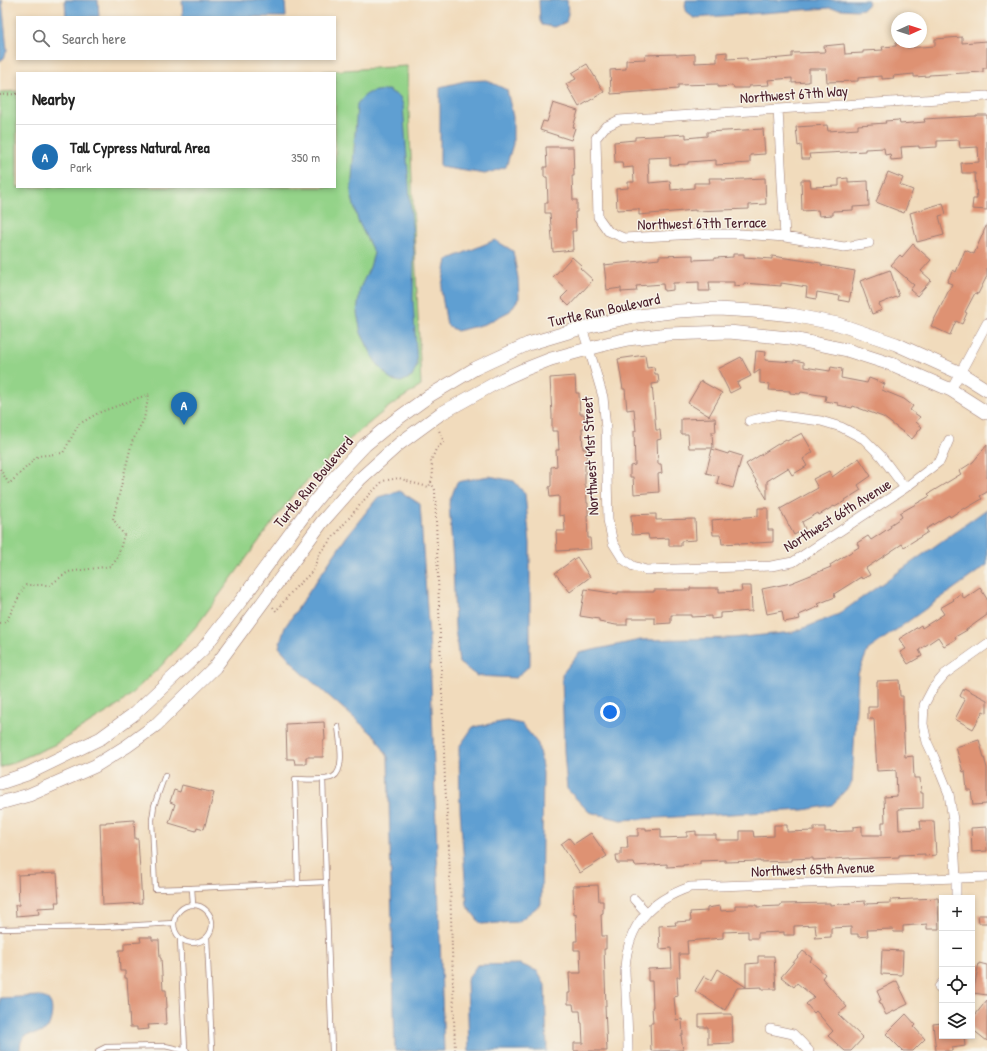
<!DOCTYPE html>
<meta charset="utf-8">
<style>
:root{--surface:#fff;--page:#f2f2f2;--text:#222;--muted:#767676;--line:#e0e0e0;--accent:#1f6fb2}
body{margin:0;font-family:"Patrick Hand",sans-serif;background:var(--page);color:var(--text)}
.controls{position:absolute;right:12px;bottom:12px;display:grid;overflow:hidden;border-radius:0px;box-shadow:0 2px 6px #0003}
.controls button{width:36px;height:36px;display:grid;place-items:center;padding:0;border:0;border-bottom:1px solid var(--line);background:var(--surface);color:var(--text);font:20px sans-serif}
.compass{position:absolute;left:891px;top:12px;width:36px;height:36px;border-radius:50%;background:var(--surface);box-shadow:0 2px 6px #0003;rotate:87deg}
.you{position:absolute;left:610px;top:712px;width:14px;height:14px;margin:-10px;border:3px solid #fff;border-radius:50%;background:#1a73e8;box-shadow:0 0 0 6px #1a73e833}
.badge{display:grid;place-items:center;width:26px;height:26px;border-radius:50%;background:var(--accent);color:#fff;font-size:13px;font-weight:700}
.pin{position:absolute;translate:-50% -33px;filter:drop-shadow(0 1px 2px #0008)}
.pin::after{content:'';position:absolute;top:21px;width:14px;height:12px;background:inherit;clip-path:polygon(0 0,100% 0,50% 100%)}
.list{margin:0;padding:0;list-style:none}
h2{display:flex;justify-content:space-between;align-items:center;height:52px;margin:0;padding:0 16px;font-size:17px}
h2 small{font-size:13px;font-weight:400;color:var(--muted)}
.list li{display:grid;grid-template-columns:26px 1fr auto;gap:12px;align-items:center;box-sizing:border-box;height:64px;padding:0 16px;border-top:1px solid var(--line)}
.list b{display:block;font-size:15px;white-space:nowrap}
.list p{margin:0;font-size:13px;white-space:nowrap;color:var(--muted)}
.list em{font-size:13px;font-style:normal;color:var(--muted)}
.icon{flex:none;width:22px;height:22px;fill:none;stroke:currentColor;stroke-width:2;stroke-linecap:round;stroke-linejoin:round}
.map{position:relative;flex:none;width:987px;height:1051px;overflow:hidden}
.search{position:absolute;background:var(--surface);box-shadow:0 2px 6px #0003;left:16px;top:16px;width:320px;height:44px;display:flex;align-items:center;gap:10px;box-sizing:border-box;padding:0 14px;border-radius:0px;color:var(--muted);font-size:15px}
.panel{position:absolute;background:var(--surface);box-shadow:0 2px 6px #0003;left:16px;top:72px;width:320px;height:116px;border-radius:0px}
.map>svg:first-child{display:block}
.green{fill:#94d389;stroke:#6f795a}
.water{fill:#5f9fd2;stroke:#545f7e}
.building{fill:#de9273}
.lines{fill:none;stroke-linecap:round;stroke-linejoin:round}
.lane-casing{stroke:#9e7d74;stroke-width:6}
.street-casing{stroke:#9e7d74;stroke-width:10}
.secondary-casing{stroke:#9e7d74;stroke-width:14}
.path{stroke:#9e7d74;stroke-width:2;stroke-dasharray:1 3;stroke-linecap:butt}
.lane{stroke:#fff;stroke-width:4.5}
.street{stroke:#fff;stroke-width:9}
.secondary{stroke:#fff;stroke-width:13}
.labels{text-anchor:middle;dominant-baseline:central;stroke-width:3;stroke-linejoin:round;paint-order:stroke}
.street-label{font-size:15px;fill:#4a1f2b;stroke:#f7f3e8}
</style>
<div class="map">
<svg width="987" height="1051" viewBox="0 0 987 1051">
<rect width="100%" height="100%" fill="#f7f3e8"/>
<filter id="ink" filterUnits="userSpaceOnUse"><feTurbulence type="fractalNoise" baseFrequency=".025" numOctaves="2"/><feDisplacementMap in="SourceGraphic" scale="8" xChannelSelector="R" yChannelSelector="G"/><feConvolveMatrix kernelMatrix="1 2 1 2 8 2 1 2 1" color-interpolation-filters="sRGB"/></filter>
<filter id="wash" filterUnits="userSpaceOnUse"><feTurbulence type="fractalNoise" baseFrequency=".012" numOctaves="4" result="noise"/><feDisplacementMap in="SourceGraphic" scale="16" xChannelSelector="R" yChannelSelector="G"/><feGaussianBlur stdDeviation="0.9" result="paint"/><feColorMatrix in="noise" values="0 0 0 0 0 0 0 0 0 0 0 0 0 0 0 0 0 1.4 0 .05"/><feComposite in="paint" operator="in"/></filter>
<g filter="url(#wash)">
<rect width="100%" height="100%" fill="#f1dbbc"/>
<!-- green -->
<path class="green" d="M407,66L421,386L390,406L344,444L292,496L198,624L161,666L119,705L54,745L0,768V92L17,91V187H335V73H298Z"/>
<!-- water -->
<path class="water" d="M0,0H2L7,50L4,58L0,61Z
M65,0H98L99,17H66Z
M182,0H285L286,17H183Z
M539,0H567L568,14L566,22L555,27L542,25L540,21Z
M686,0H868V4L863,9L856,10L829,8L694,18L687,13L685,6Z
M486,80L507,90L513,117V144L506,167L485,174L440,167V87L465,81Z
M388,90L400,97L403,105L414,252L413,300L417,365L412,377L401,382L391,380L375,361L361,333L357,313L360,288L370,267L374,253L358,221L351,194L357,104C367,91 372,91 388,90Z
M495,240L513,251L518,278L519,298L510,311L485,324L457,331L447,325L441,290L447,260Z
M489,476L514,481L525,494L530,543V665L516,678L477,676L459,663L455,627L453,563L449,503L457,482Z
M400,491L420,504L430,653L444,1051H395L388,757L376,737L300,671L279,647L285,627L347,536L378,497Z
M987,509V565L868,650L858,674L852,783L832,805L804,810L621,820L589,812L567,789L564,751L562,674L579,653L640,640L733,638L794,632L839,614Z
M507,721L522,724L538,744L543,773L541,904L518,922L481,924L467,906L460,809L459,747L473,727Z
M520,964L537,971L545,985L547,1051H469L467,980L477,965Z
M39,996C43,998 48,998 50,1002C54,1008 51,1025 46,1030C37,1038 20,1027 20,1051H0V998Z"/>
<g id="blocks">
<!-- building -->
<path class="building" d="M962,37V43L987,41V68H983V72L929,75V76L914,77V74L893,76L894,78L882,79V76L858,78V81L827,82L826,69H809V82L792,83V78L768,80L769,85L749,86V88H734L733,86L718,87V84L678,85V89L611,94L610,70L626,69V60L645,59V55L676,54V55L695,54V63L717,62V53L727,52V59L747,58V61L792,57V53L825,52L824,46L844,44L845,54L863,53V51L883,50L882,47L896,46V42H906L907,48L935,46V39Z
M587,64L604,92L579,107L566,84L576,79L572,73Z
M553,103L578,111L573,127L575,128L571,140L540,130L543,121L547,122Z
M976,115H987V210L972,209L973,199H977L975,173H962L961,163L979,162L978,147L960,148L959,140L937,141V147L919,148V146L901,147L902,159L891,160L890,154L885,155L884,148L865,149V151L809,154L810,159H802L801,145L798,146L796,127L827,125L828,131L858,129V125L886,123L885,121L899,120L900,124L925,122L924,119L976,116Z
M763,129L765,154L750,155V163L716,165V160L688,162V164L670,165V157L648,158L649,183L670,181L671,190L694,188V183H710L709,178H722V180L765,178L766,204L749,205V209L695,211V210L639,215V209L617,210L616,189L628,188V182H634L633,167L623,168L622,162H615L614,142L635,140V137L686,134V138L707,136V132Z
M546,147H573L574,176H572L573,200H577V212H575L576,231H572L573,250L553,252L550,213H545V203H548L547,177H544V167H547Z
M888,172L903,178L900,185L913,190L904,213L876,202Z
M848,178V182L868,181L869,206L853,207V210L833,211V215L819,216L818,210L802,211L801,180H810L811,187L839,186V179Z
M943,203L946,214L939,216L944,235L917,242L910,213Z
M987,224V276L978,294L975,293L965,312L967,313L962,324L956,321L950,335L931,326L952,284L947,282L953,270L956,272L965,250L974,254Z
M913,244L931,260L921,271L931,280L917,296L910,290L914,285L891,265L900,255L902,257Z
M733,254H744V257L772,259V256L821,263V265L855,271L849,302L839,300L840,296L817,292L816,299L806,297L807,287L781,283V286L744,283V285L734,286V282H709L710,291H699V282L673,283V290L664,291L663,284L636,286L637,291L621,292V288L607,290L604,265L659,259V256L693,255V260L715,259V258L733,257Z
M572,257L582,266L580,268L593,280L569,306L561,298L568,291L553,277Z
M890,270L899,296L879,304L882,310L872,314L860,281Z
M756,351L766,352L765,360L794,362V360L804,362V367L830,371L831,367L842,369L841,378L867,383L869,378L885,384L882,390L904,399L913,406L910,410L920,417L916,422L922,427L912,439L883,417L853,406L852,408L838,405V403L825,401L826,396L801,392L800,394L790,393V391L769,390L770,384L760,383V370L754,374Z
M645,355L647,368L654,367L655,374H658L659,383L652,384L656,430H660L661,439L657,440L658,464H661L662,473L658,474L659,492L634,494L633,477H630V466L635,465L634,431H636L634,409L627,410L625,389H623L618,359Z
M741,357L751,376L737,383L740,388L730,393L718,369Z
M575,376L576,393H579L580,414H584L585,428H582L583,449H586L587,465H585V486H586L587,503H588V515H587L588,538H590L591,549L557,551L556,531H565L564,515L559,516V496L550,497L549,487L551,486V467L557,466L556,450H559L558,431H552V415L550,378Z
M701,381L722,393L709,416L688,403Z
M715,418L716,432H712L713,448H689L688,434H681V419Z
M802,433L813,452L803,459L807,466L792,475L788,468L767,481V499L746,464L786,439L787,441Z
M987,445V492L980,496L982,499L965,509L964,508L950,517L949,515L926,529L928,532L904,547L902,544L866,568L870,575L862,579L861,577L834,594L835,597L818,604L820,606L799,615L800,619L784,622L782,611L767,614L762,589L791,583L831,567L830,565L859,547L857,543L868,536L871,540L891,527L890,525L902,517L900,513L930,496L928,494L961,474L959,471L973,462Z
M712,449L728,454L729,452L742,456L733,488L717,483L719,476L706,473Z
M859,458L871,476L858,485L861,490L845,500V501L835,507L834,506L819,515L818,513L802,522L805,529L794,535L780,509L818,488L813,479L829,471L832,477Z
M758,508H768V530H773V542L739,544V543L722,544L721,535H713L712,520L758,516Z
M656,514V520L695,519L696,540L681,541V546H669V538L649,539L648,534L632,535L631,515Z
M577,557L590,577L570,592L555,573Z
M741,586H751L752,611L720,613V618L711,619V616L691,617V615H671V623L655,624V618H627V625H616L599,622V619L580,616L585,589L618,594V592H654V590H690V588H719V592L742,591Z
M980,588L987,599V615L966,630H967L955,637L956,639L944,646L938,637L919,650L922,656L908,664L900,652L906,649L899,639L921,625L922,628L944,614L940,608L954,600L953,599L961,593L964,599Z
M899,680L900,696H903V719L905,757L913,756L914,778H920L921,793H923V808L898,809L899,830L921,829L920,821H934L936,855L925,856V854L899,855V857L850,859V858L813,860V858L791,859V861L760,862V861L725,862V860L700,861V864L683,865V866L667,867V864L635,866L634,863H617L616,855H621V848H628L627,836H638V828H646V830L661,829V838L687,837V832L696,831V835H716V840H740V831H753L754,837L774,836V825H787V832L814,831V827H825V832L853,831V827L862,826V835H882V822H885L884,797L897,796L896,770L877,771L874,719H868V707H877V681Z
M964,688L987,700V713L983,711L973,729L955,719L965,700L960,696Z
M324,722L325,740H323V757H306V764H295L294,759H287L286,724Z
M979,740L987,768V804L973,805L971,790H967L965,771L963,772L956,747Z
M182,785L214,793L204,829L197,827L196,831L169,823L175,804L170,802L174,790L180,792Z
M134,820L135,839H138L142,903L103,905L100,823H106V822Z
M987,827V851L972,852L971,828Z
M591,833L607,856L580,873L561,844L569,838L574,844Z
M57,873L59,902H55L56,907L38,908L39,914L16,916L15,905H19L18,875Z
M598,885L599,901H603V913L601,914L602,936H606V949H604L606,1006H605L607,1051H574V1043H583L582,1023H581L580,1011H574L573,1004H568V993H570L569,973H581L580,950H574V941H577L576,914L574,915L573,886Z
M938,898L939,929H927V924L903,926V932H894L893,929L867,930L868,936L858,937V934H851V927L831,928V937L814,938L817,934H816L815,925L794,926V935H784V932L758,933V938H748V931L723,932V938L687,941L688,954H679L680,977H677L678,996L674,997L676,1020L682,1019L683,1035H681L683,1050L651,1051L650,1023H653L652,1007H653L652,981H648V969L672,968L671,948L660,949L659,926L676,925L675,922L691,921L690,912L707,911V908L720,906L721,911L735,910V905H757V907L781,906V904L830,903V905L852,903V902L865,901V904L890,903V900Z
M978,915H987V923H979Z
M140,937H152V940H159L160,958H161L163,990H166L167,1008H165L166,1024L148,1025L149,1029L137,1030V1027H130L127,978H125V971H120L119,950H124V943L141,942Z
M882,950L903,951L902,975L881,974Z
M803,951L812,958L810,961L825,974L822,978L847,1007L838,1014L863,1038L851,1051H845L828,1036L833,1031L816,1011L814,1013L806,1004L814,997L797,983L794,987L781,977Z
M758,956H774L776,989H762V987L737,988L725,1010L695,991L704,976L712,980L718,969L746,987V964L758,963Z
M979,963L987,965V995L973,993Z
M897,981L908,1004L886,1015L879,1001L881,1000L877,991Z
M987,1000V1041L972,1029V1019Z
M722,1014H732L733,1043L708,1044V1027H699V1015Z
M906,1014L916,1025L914,1027L925,1039L913,1051H903L886,1034Z
M942,1023V1036H964L965,1046L952,1048V1051H936L933,1024Z"/>
</g>
</g>
<g filter="url(#ink)">
<use href="#blocks" fill-opacity="0" stroke="#9e7d74" stroke-width="1"/>
<g class="lines">
<!-- lane casing -->
<g class="lane-casing">
<path id="lane" d="M165,775L154,806L152,820L155,889L192,888
M323,779L326,882
M298,884L295,779C304,779 325,781 333,777C346,770 339,738 338,726
M174 924a19 19 0 1 1 38 0a19 19 0 1 1-38 0Z
M193,905L192,888L326,882L332,1051
M0,929L104,927L174,923
M180,938L185,1050
M207,938L212,1051
M98,1051L106,1047L165,1046L187,1051"/>
</g>
<!-- street casing -->
<g class="street-casing">
<path id="street" d="M778,109L785,237
M869,243L844,247L785,237L741,234H697L624,238L608,231L598,217L596,138L605,127L619,120L778,109L987,96
M582,328L589,349L603,397L606,429L608,520L613,543L623,559L633,566L646,570L771,566L793,562L905,488L940,461L949,440
M951,390L987,323
M749,421L774,415L821,421L841,427L864,439L881,456L905,488
M956,898V878L953,820L949,794L934,757L927,742L923,724L924,705L933,688L945,674L987,644
M634,899L646,912
M939,987L942,983
M770,1029L793,1034L802,1043L809,1051
M628,1051C628,1032 627,1014 626,995C626,986 625,977 625,968C628,924 650,901 690,887L987,877"/>
</g>
<!-- secondary casing -->
<g class="secondary-casing">
<path id="secondary" d="M0,783L27,774L101,738L134,714L203,649L243,598L307,511L333,479L365,445L393,422L429,396L476,368L528,344L582,328L630,317L679,311L718,309L753,311L792,315L838,324L896,344L960,373L987,390
M0,803L29,795L95,766L127,746L156,725L215,667L322,522L360,479L399,444L440,414L503,379L523,370L551,359L610,343L628,339L668,334L729,332L789,338L847,350L875,359L894,365L951,390L987,413"/>
</g>
<!-- path -->
<path class="path" d="M0,95L17,94
M0,469L9,484L38,456L63,453L79,424L98,413L149,394
M431,482L435,490L445,781L449,848L455,1051
M273,607L276,611L294,589L313,571L319,554L364,500L383,481L399,478L413,483L429,487L433,476L431,461L436,449L444,442L438,428
M0,623L6,622L25,585H50L68,572L111,566L117,559L124,535L113,519L132,442L144,419L149,394"/>
<!-- lane -->
<use href="#lane" class="lane"/>
<!-- street -->
<use href="#street" class="street"/>
<!-- secondary -->
<use href="#secondary" class="secondary"/>
</g>
</g>
<g class="labels">
<!-- street labels -->
<g class="street-label">
<text transform="translate(794 94) rotate(-4)">Northwest 67th Way</text>
<text transform="translate(702 223) rotate(-1)">Northwest 67th Terrace</text>
<text transform="translate(604 310) rotate(-12)">Turtle Run Boulevard</text>
<text transform="translate(590 456) rotate(-93)">Northwest 41st Street</text>
<text transform="translate(313 482) rotate(-50)">Turtle Run Boulevard</text>
<text transform="translate(837 515) rotate(-32)">Northwest 66th Avenue</text>
<text transform="translate(813 869) rotate(-2)">Northwest 65th Avenue</text>
</g>
</g>
</svg>
<div class="controls">
<button>+</button>
<button>−</button>
<button><svg class="icon" aria-label="locate" viewBox="0 0 24 24"><circle cx="12" cy="12" r="6"/><path d="M12 2v4M12 18v4M2 12h4M18 12h4"/></svg></button>
<button><svg class="icon" aria-label="layers" viewBox="0 0 24 24"><path d="M12 4l9 5-9 5-9-5zM3 14l9 5 9-5"/></svg></button>
</div>
<svg class="compass" viewBox="-18 -18 36 36"><path d="M0-13l5 13h-10z" fill="#e53935"/><path d="M0 13l5-13h-10z" fill="#767676"/></svg>
<div class="you"></div>
<div class="pin badge" style="left:184px;top:425px">A</div>
<div class="search"><svg class="icon" aria-label="search" viewBox="0 0 24 24"><circle cx="10" cy="10" r="6"/><path d="M15 15l6 6"/></svg>Search here</div>
<section class="panel">
<h2>Nearby<small></small></h2>
<ul class="list">
<li><span class="badge">A</span><div><b>Tall Cypress Natural Area</b><p>Park</p></div><em>350 m</em></li>
</ul>
</section>
</div>
